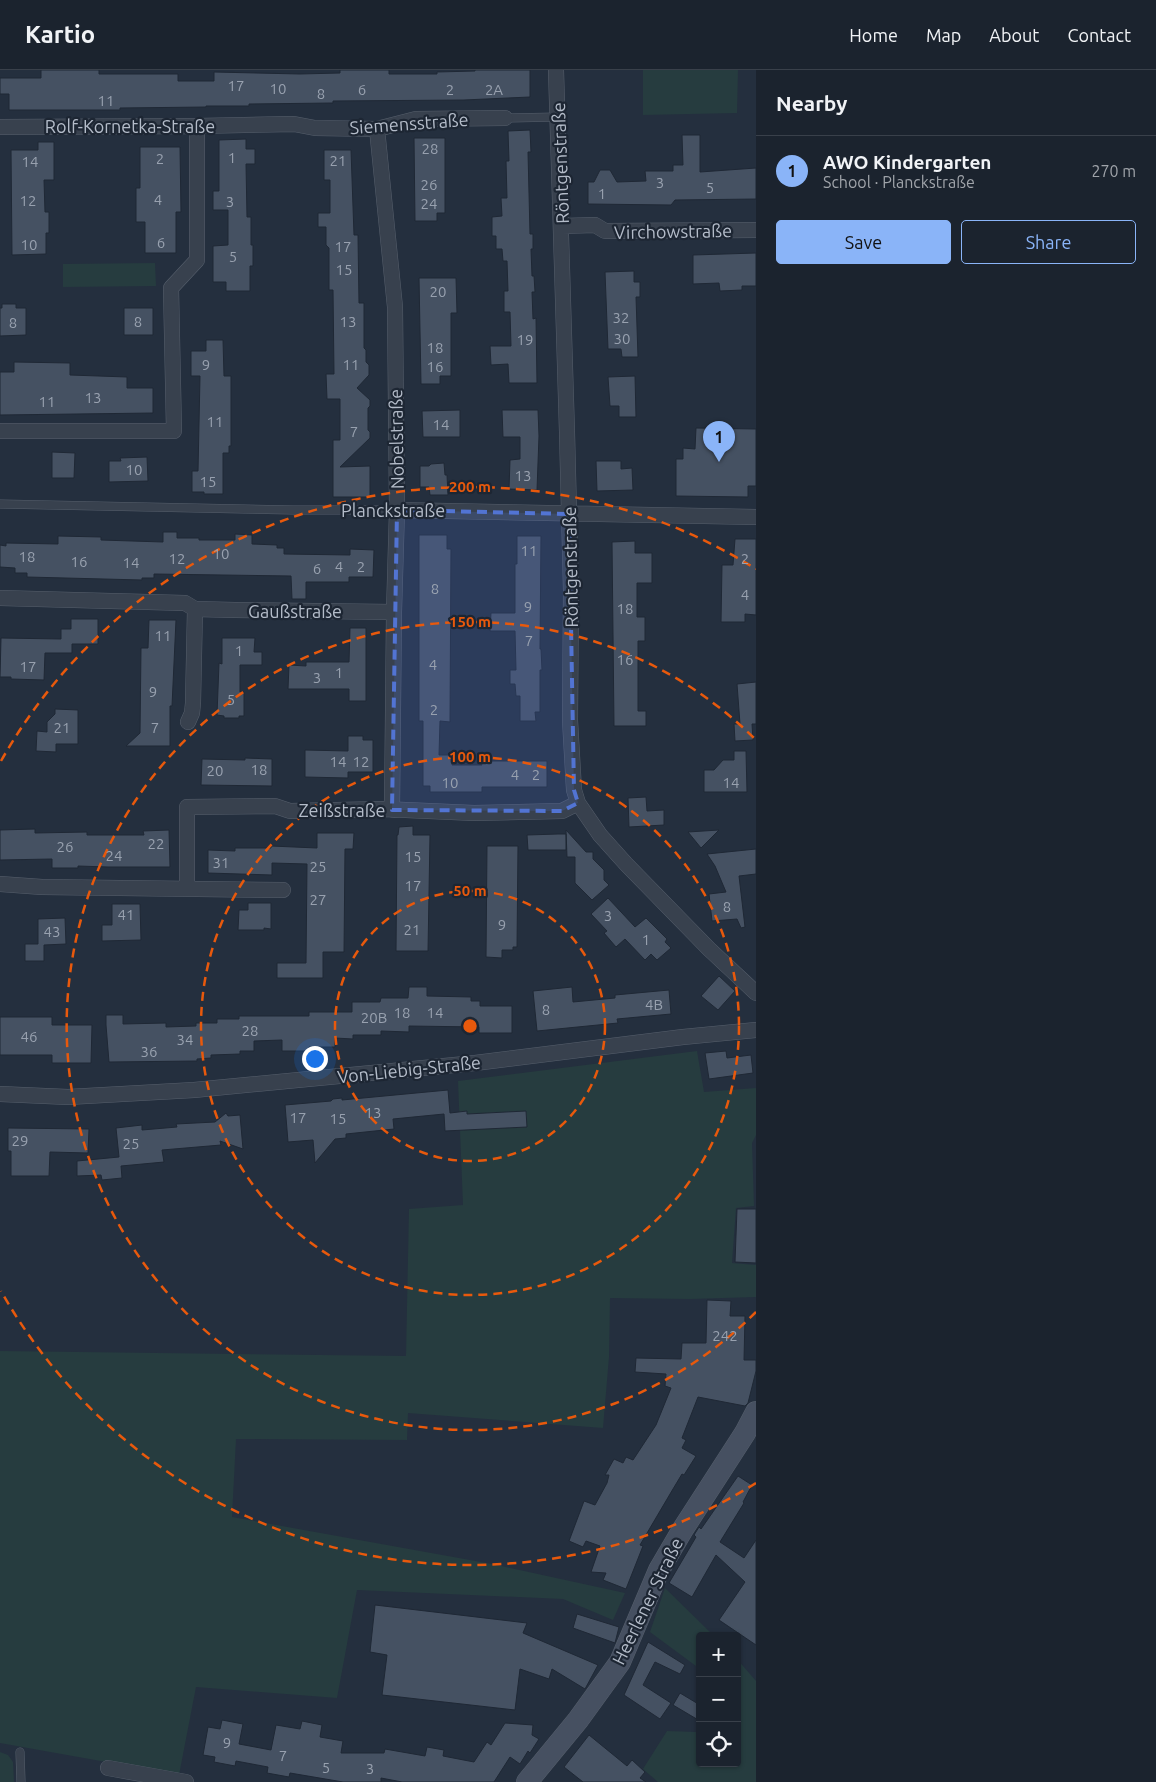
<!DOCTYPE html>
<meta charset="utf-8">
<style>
:root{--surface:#1b232e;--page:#282f3a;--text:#f1f3f6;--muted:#a0a4aa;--line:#39404a;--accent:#8ab4f8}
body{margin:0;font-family:Ubuntu,sans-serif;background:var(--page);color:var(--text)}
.controls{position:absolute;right:15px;bottom:15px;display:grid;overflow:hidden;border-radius:5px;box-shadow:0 1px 4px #0004}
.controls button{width:45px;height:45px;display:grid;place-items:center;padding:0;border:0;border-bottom:1px solid var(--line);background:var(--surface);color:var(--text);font:25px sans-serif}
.you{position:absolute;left:314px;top:988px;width:18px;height:18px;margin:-12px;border:4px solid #fff;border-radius:50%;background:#1a73e8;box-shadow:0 0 0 8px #1a73e833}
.badge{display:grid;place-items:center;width:32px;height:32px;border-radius:50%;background:var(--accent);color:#111;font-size:16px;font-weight:700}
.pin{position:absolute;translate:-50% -41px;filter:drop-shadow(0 1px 2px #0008)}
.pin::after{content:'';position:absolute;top:26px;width:18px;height:15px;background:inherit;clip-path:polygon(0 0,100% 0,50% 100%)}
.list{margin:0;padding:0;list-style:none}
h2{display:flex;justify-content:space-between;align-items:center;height:65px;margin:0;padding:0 20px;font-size:21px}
h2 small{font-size:16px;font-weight:400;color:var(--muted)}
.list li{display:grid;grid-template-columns:32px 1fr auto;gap:15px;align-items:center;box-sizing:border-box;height:70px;padding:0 20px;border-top:1px solid var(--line)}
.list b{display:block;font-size:19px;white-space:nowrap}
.list p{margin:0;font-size:16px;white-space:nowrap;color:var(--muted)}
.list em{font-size:16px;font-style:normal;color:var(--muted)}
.actions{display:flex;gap:10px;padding:15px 20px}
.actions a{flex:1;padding:11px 0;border:1px solid var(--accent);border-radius:5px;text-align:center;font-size:18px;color:var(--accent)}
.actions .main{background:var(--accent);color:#111}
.icon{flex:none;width:28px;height:28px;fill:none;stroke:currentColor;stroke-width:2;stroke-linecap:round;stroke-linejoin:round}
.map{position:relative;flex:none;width:756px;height:1712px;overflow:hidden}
header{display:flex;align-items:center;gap:30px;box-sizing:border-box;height:70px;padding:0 25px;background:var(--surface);border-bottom:1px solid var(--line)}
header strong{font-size:24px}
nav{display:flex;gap:28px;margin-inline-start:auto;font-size:18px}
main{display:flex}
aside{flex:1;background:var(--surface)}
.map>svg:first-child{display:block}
.green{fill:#263c3f}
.building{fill:#455162;stroke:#1f2835}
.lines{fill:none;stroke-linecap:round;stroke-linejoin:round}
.service-casing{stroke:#565f6c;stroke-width:9}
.minor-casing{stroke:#565f6c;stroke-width:16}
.secondary-casing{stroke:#565f6c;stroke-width:22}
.service{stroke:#38414e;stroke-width:8}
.minor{stroke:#38414e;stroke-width:15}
.secondary{stroke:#465061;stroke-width:21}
.marked{fill:#5274d3;fill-opacity:0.2;stroke:#5274d3;stroke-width:4;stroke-dasharray:10 6;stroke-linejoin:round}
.ring{fill:none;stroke:#e8590c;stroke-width:2.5;stroke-dasharray:9 6}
.labels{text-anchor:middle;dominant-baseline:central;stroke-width:4.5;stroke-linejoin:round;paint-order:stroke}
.number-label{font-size:15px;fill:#98a1af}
.street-label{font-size:18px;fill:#b4bcc9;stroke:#1d2633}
.centre{fill:#e8590c;stroke:#1d2633;stroke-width:2.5}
.ring-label{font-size:15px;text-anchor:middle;font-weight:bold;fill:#e8590c;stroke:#1d2633;stroke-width:4.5;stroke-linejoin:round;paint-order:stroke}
</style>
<header>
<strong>Kartio</strong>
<nav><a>Home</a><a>Map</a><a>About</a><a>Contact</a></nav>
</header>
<main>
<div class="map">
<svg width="756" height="1712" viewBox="0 0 756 1712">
<rect width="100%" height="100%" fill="#242f3e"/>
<!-- green -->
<path class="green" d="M643,0H738L737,43L643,45Z
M155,193L156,216L63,217V194Z
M697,981L704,1022L756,1018V1065L752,1073L754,1136L736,1138L732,1193L756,1195V1227L690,1229L610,1228L609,1287L603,1358L408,1343L407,1370L236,1369L232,1447L492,1494L625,1523L613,1550L563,1529L357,1520L337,1628L196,1617L179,1705L0,1673V1281L406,1286L409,1139L463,1135L458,1011Z
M665,1518L714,1566H700V1599L650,1562Z
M737,1589L756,1611V1712H658L643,1699L667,1661L696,1662L700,1655V1693H737Z
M0,1682L8,1685L13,1692L14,1712H0Z"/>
<!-- building -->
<path class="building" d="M41,0H99V4H178V11H214V2L300,4L340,3V0H389V4H437V2L475,1V0H530V27L464,30L333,31V33L249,34V36H206V37L120,38V40H9V24H0V8H41Z
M530,60L531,82H528L530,164H533V179H531L532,206H534L535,222H532L533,249L536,248L537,313H509L508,294L491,295L490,276H511L510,242H504V221H508L507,191H503L502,179H496V166H492V147L502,146L501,128H507L506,91H509L508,61Z
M682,65H700V102L756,98V129L675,130L671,135L588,134V112H594L600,100H610L617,112L646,111L645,101H673V95H683Z
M414,68H445V143H437V151H415Z
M246,69V79H255V94H246L247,147H251V175H253V196H250V221H226V212H213V176L228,175V140H213V121H219V70Z
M38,72H54V110H44L45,142H49V163H46V184L12,185L11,80H38Z
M140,77H180L181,142H176V183H145V152H136V118H140Z
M324,80H351L354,165H358L359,233H364V278L366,280V292L369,295V305L357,318L370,330V336L368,338V360L370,362V368L340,397L370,396V427H333V370H340V329H327L326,304H334L333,220H329V178L326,175V157H318V143H330V110H324Z
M756,183V216H742V220L720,221L719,213L693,214V185Z
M634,201V212H640V227H636L638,287H622L621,279H608L605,202Z
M419,208H456L457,243H451V306H440V314H421Z
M2,234H16V238H26V265L0,266V238H2Z
M124,238H153V265H124Z
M206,270H223L224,306H231V376H229V383H223V424H204V422H192V401H198L200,306H191V281H206Z
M14,292L70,293V305L127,307V318H153V343L0,345V302H14Z
M635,306L636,347H619V336H610L608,307Z
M460,340V367H423L422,341Z
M502,340H538L539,366L537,420L509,419L510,390L520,389V367H503Z
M696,358L756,359V416H748V427L676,426V389H683V378L695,379Z
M52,382L75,383L74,408H52Z
M147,387L148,411L109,412V391H121L120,388Z
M596,391H621V399L632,398L633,420L597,421Z
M444,393L445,405H447L448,425H430L429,417H420V396H429L431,394Z
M163,462H177V468H199V470H235V464L252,465V474L277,475V478H284V484L350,485V479L374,480L373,507H349V512H306V529H292L291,506L154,504V508H142V510L27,507V503H15V498L0,497V475L6,476V473L58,474V466L101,467V470L163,472Z
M419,465H447V479H451L450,652L440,651L439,685H453L452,695H482V691H547V717H482V722H430V716H423V651H419Z
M517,466H541L540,579H541L542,600H540V642H535L536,651H520V626H516L515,614H510V600H516L515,561H490L491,543H515V494H517Z
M735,469H756V545L745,544V552H721L722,495H733Z
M635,471V483H652V513H637V547H645V571H638V641H646V656H614L612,472Z
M71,549H98V574H72V583H45L44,610L11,609V607H0L1,568L61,569V559H71Z
M149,550H176L172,636H170V676H126L140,663L141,578H148Z
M350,558H366V631H349V619H288L289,595L306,596V592H349Z
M222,568H255L254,582H262V595H240V622H244V646H239V648H224V646L217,645L219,593L222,594Z
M756,612V654H752L753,670L735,671L734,654H740L737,614Z
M55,639L78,640V674H56V682L36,681L37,661L47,662V652L55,644Z
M348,666H363V670H373V702H348V708L305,707V680L348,681Z
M734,681H746L747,722H704V700H714L723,690H734Z
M245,688L272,689V716L201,715L202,689L245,690Z
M646,727L647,741L664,740V755L629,757L628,728Z
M413,756V765H430L428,881H396L397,765H398L399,757Z
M35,759V763L87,762V765H144L143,761L169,760L170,797H108L78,796V798H52V789L0,790V760Z
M566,760L586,782H593V789L604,800V810L609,815L592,830L575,813V787H567Z
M719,760L701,778L688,762Z
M317,763H354L353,779H345L344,882H323V908H277V893H306L307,794L272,793V805L208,803V780L235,781V778H271V776L317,778Z
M558,764H566V780H528L527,765Z
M487,776H518L517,877H513V880H502V888L486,887Z
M756,779V804L739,806L745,857L741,858L737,849L712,851L709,824L726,822L715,796L707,784Z
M608,828L635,857L646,848L667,869L665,872L671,878L657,890L651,884L645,890L625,869L616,877L604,863L607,861L591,844Z
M248,833H271V859L264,858V860H238L239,840H248Z
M112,834H140L141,870L102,871V855H112Z
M65,848L66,874L44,875V891H25V874H38V849Z
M719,906L735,921L718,940L701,926Z
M409,917H427V926L471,927V931H480V936H512V963H479V957L409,956V962L381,961V965H353V969L335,968V977H309V981H282V970L254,971V981H240V984L211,985V988L197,989V991L109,992L106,955V945H123V954L166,953V957L196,956V953H217V949H239V946H309V942H352V932H380L381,928H408Z
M572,917L573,932L615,928V925L669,920L671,944L617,949L618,953L537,961L533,921Z
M0,947H52V955H92L91,993H52V985H0Z
M726,981L727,988L751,985L753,1003L709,1009L705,983Z
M448,1020L450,1043L467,1041V1044L526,1041L527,1057L445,1061L444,1044L393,1049L394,1059L346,1064V1068L335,1069L315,1093L313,1070L288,1072L285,1035L331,1031L333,1029L342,1028V1030Z
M226,1043L228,1046L240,1045L243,1079L220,1071L221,1075L162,1080L164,1092L121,1096L122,1108L102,1110L101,1105L77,1106V1091L119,1087L116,1058L142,1055V1060L177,1057L176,1054L215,1052Z
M8,1058L89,1059L88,1083L50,1082L49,1106H11V1081H8Z
M737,1139H756V1193L735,1192Z
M707,1230L731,1231L730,1246H745L744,1290H756V1301L748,1333L745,1336L698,1327L682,1368L686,1370L682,1378L696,1386L684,1405L682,1404L673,1419L640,1475L643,1476L626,1519L603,1510L606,1503L591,1502L600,1476L586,1471L583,1477L569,1471L584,1431L595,1435L607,1413L609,1405H605L614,1389L623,1393L626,1387L633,1390L656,1355L671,1318L665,1316L666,1304L635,1302L636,1288L681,1289L682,1273H706Z
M738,1406L752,1415L743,1432L744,1433L720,1472L744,1488L756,1470V1575L719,1550L745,1512L716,1485L692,1527L669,1513L696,1467L694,1465L699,1457L701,1459Z
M375,1535L527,1553L523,1563L598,1595L585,1619L552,1599L549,1609L520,1599L515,1640L382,1625L387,1585L370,1582Z
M577,1544L619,1557L615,1573L573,1558Z
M648,1572L685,1595L680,1604L655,1592L643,1615L671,1633L660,1649L624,1625Z
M680,1623L700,1635V1651L673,1635Z
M222,1650L243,1654L239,1674L271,1680L276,1655L300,1659L302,1651L322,1655L320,1667L343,1671L341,1683H384L385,1679L425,1686L427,1677L444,1680L443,1686L474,1692L487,1672L491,1675L505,1653L533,1655L532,1665L539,1669L530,1683L528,1681L520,1694L510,1687L494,1712H402L381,1708V1712H343L290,1703L289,1707L267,1703L268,1697L236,1691L235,1696L214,1692L215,1687L203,1685L208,1657L220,1659Z
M589,1665L627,1696L632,1690L645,1702L640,1708L646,1712H583L564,1697Z"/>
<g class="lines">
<!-- service casing -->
<g class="service-casing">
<path id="service" d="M505,48L558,47
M0,434L294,440H397
M20,1682L21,1712"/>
</g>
<!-- minor casing -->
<g class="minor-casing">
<path id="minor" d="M556,0L567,362L571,521L570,650L574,720L578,733L600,765L626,794L709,879L756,923
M0,57L197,56L294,54L315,58L377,59L416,49L505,48
M377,59L395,237L397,440L394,542L392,740
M562,156L595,155L605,161L756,160
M0,361H174L171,218L197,190V56
M397,440L756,447
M0,528L185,533L195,539L235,540L394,542
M188,652L192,643L193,633L195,539
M0,814L42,817L283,820
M187,819V737L275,736L290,741L383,739L474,743L562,741L578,733
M0,1024L68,1027L194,1020L475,993L683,967L756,960
M108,1698L186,1712"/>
</g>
<!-- secondary casing -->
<g class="secondary-casing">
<path id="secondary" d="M527,1712L578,1650L620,1592L659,1500L683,1459L745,1363L756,1342"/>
</g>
<!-- service -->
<use href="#service" class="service"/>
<!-- minor -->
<use href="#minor" class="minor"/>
<!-- secondary -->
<use href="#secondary" class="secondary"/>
</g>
<!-- marked area -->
<path class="marked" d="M397,440L569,444L574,720L578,733L562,741L392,740Z"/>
<!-- distance rings -->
<g class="ring">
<circle cx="470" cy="956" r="135"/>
<circle cx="470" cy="956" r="269"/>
<path d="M756 1242A404 404 0 1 1 756 670"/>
<path d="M756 1413A539 539 0 0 1 1 1221M1 691A539 539 0 0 1 756 499"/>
</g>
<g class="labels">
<!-- number labels -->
<g class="number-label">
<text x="236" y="15">17</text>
<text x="278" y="18">10</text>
<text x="362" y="19">6</text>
<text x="450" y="19">2</text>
<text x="494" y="19">2A</text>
<text x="321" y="23">8</text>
<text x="106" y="30">11</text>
<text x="430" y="78">28</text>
<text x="232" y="87">1</text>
<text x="160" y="88">2</text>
<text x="338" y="90">21</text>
<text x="30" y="91">14</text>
<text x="660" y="112">3</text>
<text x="429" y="114">26</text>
<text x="710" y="117">5</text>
<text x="602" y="123">1</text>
<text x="158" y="129">4</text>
<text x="28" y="130">12</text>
<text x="230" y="131">3</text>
<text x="429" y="133">24</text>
<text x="161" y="172">6</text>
<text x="29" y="174">10</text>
<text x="343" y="176">17</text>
<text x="233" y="186">5</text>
<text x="344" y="199">15</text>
<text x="438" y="221">20</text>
<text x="621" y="247">32</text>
<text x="138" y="251">8</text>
<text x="348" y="251">13</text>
<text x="13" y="252">8</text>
<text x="622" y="268">30</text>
<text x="525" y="269">19</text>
<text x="435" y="277">18</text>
<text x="206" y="294">9</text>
<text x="351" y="294">11</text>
<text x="435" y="296">16</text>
<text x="93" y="327">13</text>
<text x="47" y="331">11</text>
<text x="215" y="351">11</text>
<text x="441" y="354">14</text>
<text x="354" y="361">7</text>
<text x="134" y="399">10</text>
<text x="523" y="405">13</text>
<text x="208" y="411">15</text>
<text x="529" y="480">11</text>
<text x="221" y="483">10</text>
<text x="27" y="486">18</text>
<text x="177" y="488">12</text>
<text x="745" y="488">2</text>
<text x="79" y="491">16</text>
<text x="131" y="492">14</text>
<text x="339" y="496">4</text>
<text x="361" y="496">2</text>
<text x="317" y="498">6</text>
<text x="435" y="518">8</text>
<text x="745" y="524">4</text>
<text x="528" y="536">9</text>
<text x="625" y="538">18</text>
<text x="163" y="565">11</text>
<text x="529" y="570">7</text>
<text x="239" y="580">1</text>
<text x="625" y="589">16</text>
<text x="433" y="594">4</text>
<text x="28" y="596">17</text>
<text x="339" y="602">1</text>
<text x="317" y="607">3</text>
<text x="153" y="621">9</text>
<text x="231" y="629">5</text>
<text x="434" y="639">2</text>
<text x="62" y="657">21</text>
<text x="155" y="657">7</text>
<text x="338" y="691">14</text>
<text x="361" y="691">12</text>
<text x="259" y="699">18</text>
<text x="215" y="700">20</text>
<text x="515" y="704">4</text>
<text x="536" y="704">2</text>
<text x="450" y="712">10</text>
<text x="731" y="712">14</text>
<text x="156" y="773">22</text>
<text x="65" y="776">26</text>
<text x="114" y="785">24</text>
<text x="413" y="786">15</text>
<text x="221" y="792">31</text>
<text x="318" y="796">25</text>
<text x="413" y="815">17</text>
<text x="318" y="829">27</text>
<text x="727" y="836">8</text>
<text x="126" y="844">41</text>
<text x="608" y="845">3</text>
<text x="502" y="854">9</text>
<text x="412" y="859">21</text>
<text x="52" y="861">43</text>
<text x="646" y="869">1</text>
<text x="654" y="934">4B</text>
<text x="546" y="939">8</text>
<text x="402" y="942">18</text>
<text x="435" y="942">14</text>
<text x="374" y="947">20B</text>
<text x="250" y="960">28</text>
<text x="29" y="966">46</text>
<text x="185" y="969">34</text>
<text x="149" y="981">36</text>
<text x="373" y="1042">13</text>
<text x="298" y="1047">17</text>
<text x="338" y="1048">15</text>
<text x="20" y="1070">29</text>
<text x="131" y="1073">25</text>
<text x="725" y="1265">242</text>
<text x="227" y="1672">9</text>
<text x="283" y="1685">7</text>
<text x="326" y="1697">5</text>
<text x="370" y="1698">3</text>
</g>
<!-- street labels -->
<g class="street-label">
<text transform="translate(409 53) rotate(-4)">Siemensstraße</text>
<text x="130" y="56">Rolf-Kornetka-Straße</text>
<text transform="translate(560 93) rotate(-92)">Röntgenstraße</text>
<text transform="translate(673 161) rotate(-1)">Virchowstraße</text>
<text transform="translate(396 369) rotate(-91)">Nobelstraße</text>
<text x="393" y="440">Planckstraße</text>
<text transform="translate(570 497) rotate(-91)">Röntgenstraße</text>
<text x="295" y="541">Gaußstraße</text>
<text x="342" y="740">Zeißstraße</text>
<text transform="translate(409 999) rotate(-6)">Von-Liebig-Straße</text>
<text transform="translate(647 1531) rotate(-64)">Heerlener Straße</text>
</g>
</g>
<circle cx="470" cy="956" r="8" class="centre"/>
<g class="ring-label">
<text x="470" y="422">200 m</text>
<text x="470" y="557">150 m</text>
<text x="470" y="692">100 m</text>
<text x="470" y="826">50 m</text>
</g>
</svg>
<div class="controls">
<button>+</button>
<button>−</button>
<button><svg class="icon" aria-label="locate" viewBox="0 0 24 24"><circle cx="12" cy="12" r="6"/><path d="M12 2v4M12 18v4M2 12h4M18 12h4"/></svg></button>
</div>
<div class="you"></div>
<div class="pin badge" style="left:719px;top:392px">1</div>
</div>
<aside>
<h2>Nearby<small></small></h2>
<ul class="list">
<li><span class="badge">1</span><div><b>AWO Kindergarten</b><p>School · Planckstraße</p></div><em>270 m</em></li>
</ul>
<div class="actions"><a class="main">Save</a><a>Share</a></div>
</aside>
</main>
